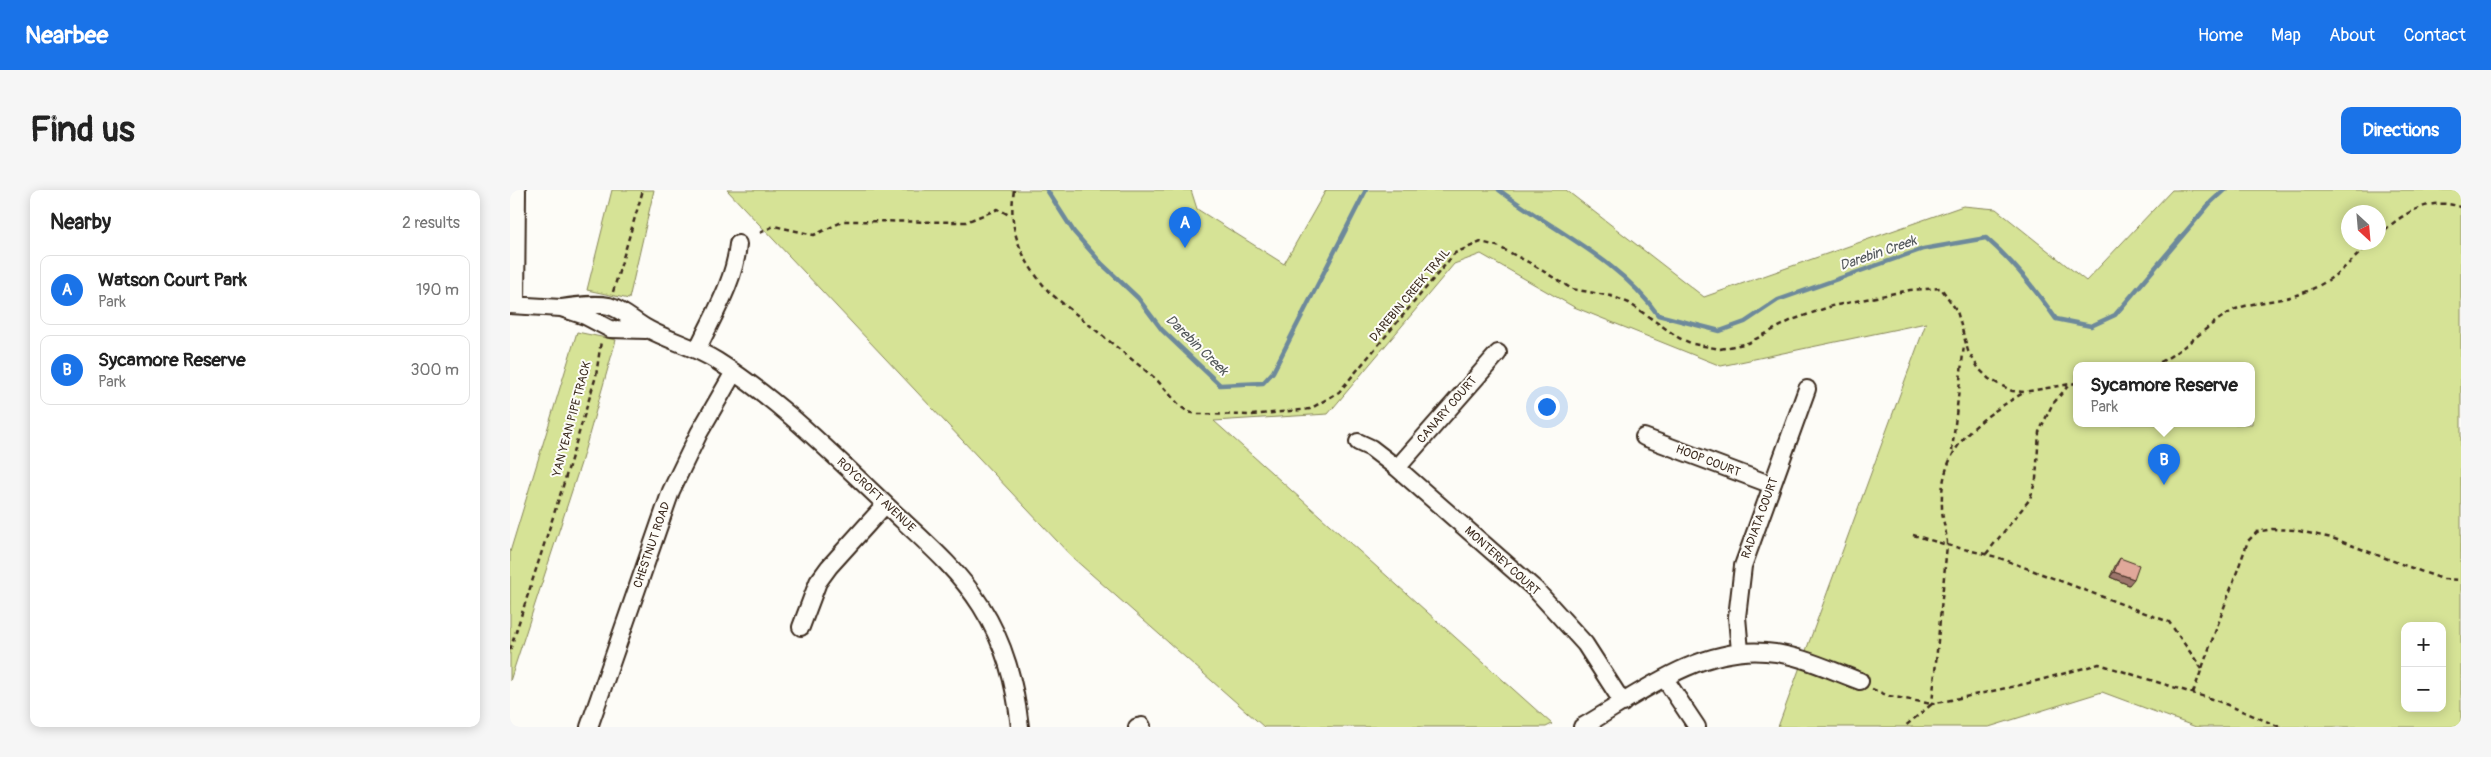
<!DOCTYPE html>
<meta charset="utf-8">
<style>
:root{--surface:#fff;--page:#f6f6f6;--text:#222;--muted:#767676;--line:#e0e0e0;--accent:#1a73e8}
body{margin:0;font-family:Pangolin,sans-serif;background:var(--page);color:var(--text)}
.controls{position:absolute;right:15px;bottom:15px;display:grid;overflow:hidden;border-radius:10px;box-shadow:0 2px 12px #0003}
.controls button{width:45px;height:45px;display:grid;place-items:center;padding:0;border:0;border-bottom:1px solid var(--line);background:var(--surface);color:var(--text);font:25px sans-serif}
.compass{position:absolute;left:1831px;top:15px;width:45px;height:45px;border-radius:50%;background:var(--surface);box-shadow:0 2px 12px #0003;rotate:154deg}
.you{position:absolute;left:1036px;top:216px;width:18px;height:18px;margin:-12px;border:4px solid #fff;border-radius:50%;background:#1a73e8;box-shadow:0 0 0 8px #1a73e833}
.badge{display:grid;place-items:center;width:32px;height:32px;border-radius:50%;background:var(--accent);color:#fff;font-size:16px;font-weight:700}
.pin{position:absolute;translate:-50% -41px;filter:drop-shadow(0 1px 2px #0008)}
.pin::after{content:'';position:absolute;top:26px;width:18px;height:15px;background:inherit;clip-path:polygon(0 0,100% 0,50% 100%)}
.popup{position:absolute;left:1563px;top:172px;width:182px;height:65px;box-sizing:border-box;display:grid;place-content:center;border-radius:10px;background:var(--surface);filter:drop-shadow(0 1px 4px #0005);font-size:16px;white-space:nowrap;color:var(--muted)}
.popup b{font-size:19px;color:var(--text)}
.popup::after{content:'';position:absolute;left:50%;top:100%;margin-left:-10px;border:10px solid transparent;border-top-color:var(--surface)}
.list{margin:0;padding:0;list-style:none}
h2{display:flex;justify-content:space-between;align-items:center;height:65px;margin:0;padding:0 20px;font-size:21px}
h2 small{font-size:16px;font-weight:400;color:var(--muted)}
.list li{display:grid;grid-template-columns:32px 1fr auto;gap:15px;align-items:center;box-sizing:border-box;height:70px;margin:0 10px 10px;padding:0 10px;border:1px solid var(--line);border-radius:10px}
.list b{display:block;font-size:19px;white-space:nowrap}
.list p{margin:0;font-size:16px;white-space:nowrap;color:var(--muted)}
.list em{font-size:16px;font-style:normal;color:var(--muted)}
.map{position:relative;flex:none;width:1951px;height:537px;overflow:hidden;border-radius:10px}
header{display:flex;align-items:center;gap:30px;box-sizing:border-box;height:70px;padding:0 25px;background:var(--accent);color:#fff}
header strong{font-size:24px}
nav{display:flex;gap:28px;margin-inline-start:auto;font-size:18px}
.intro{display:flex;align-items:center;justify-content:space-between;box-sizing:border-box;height:120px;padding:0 30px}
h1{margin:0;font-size:35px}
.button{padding:12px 22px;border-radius:10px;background:var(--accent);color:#fff;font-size:18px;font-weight:700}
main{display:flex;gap:30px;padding:0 30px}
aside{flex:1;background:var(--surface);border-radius:10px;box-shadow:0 2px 12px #0003}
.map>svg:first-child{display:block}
.green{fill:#d6e396;stroke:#88865a;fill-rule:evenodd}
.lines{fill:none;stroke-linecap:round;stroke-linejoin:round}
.stream{stroke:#6d899b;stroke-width:4.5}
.minor-casing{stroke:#3b2a1e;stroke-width:20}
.path{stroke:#3b2a1e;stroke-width:2.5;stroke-dasharray:5 4;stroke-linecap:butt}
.minor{stroke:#fdfcf7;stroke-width:16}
.wall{fill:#c19084;stroke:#3b2a1e}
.shaded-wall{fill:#9d766c;stroke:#3b2a1e}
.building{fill:#e0a89a;stroke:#3b2a1e}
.labels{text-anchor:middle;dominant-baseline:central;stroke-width:4;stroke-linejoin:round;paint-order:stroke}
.street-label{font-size:12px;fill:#3b2a1e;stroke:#fdfcf7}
.water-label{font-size:14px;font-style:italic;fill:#54595c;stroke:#fdfcf7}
</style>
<header>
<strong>Nearbee</strong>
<nav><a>Home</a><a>Map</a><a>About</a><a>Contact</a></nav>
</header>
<div class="intro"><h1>Find us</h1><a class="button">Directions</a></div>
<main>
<aside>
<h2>Nearby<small>2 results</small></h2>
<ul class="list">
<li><span class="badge">A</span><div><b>Watson Court Park</b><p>Park</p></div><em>190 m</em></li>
<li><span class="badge">B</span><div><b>Sycamore Reserve</b><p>Park</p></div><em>300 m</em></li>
</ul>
</aside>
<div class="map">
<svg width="1951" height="537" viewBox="0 0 1951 537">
<rect width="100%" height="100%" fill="#fdfcf7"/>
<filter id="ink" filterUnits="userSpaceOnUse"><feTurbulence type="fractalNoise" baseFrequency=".02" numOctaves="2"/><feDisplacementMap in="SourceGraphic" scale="10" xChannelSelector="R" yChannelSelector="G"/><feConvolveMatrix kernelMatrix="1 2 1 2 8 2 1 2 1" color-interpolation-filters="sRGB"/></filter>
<g filter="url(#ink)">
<!-- green -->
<path class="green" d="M102,0H144L119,109L77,100Z
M217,0H681L687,19L774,74L816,0H1056L1194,107L1453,16L1486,19L1576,91L1662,0H1951V537H1686L1592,502L1479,537H1268L1416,133L1211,176L1064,117L971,64L944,74L818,224L704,231L1042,534L1036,537H754L563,368ZM1838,22H1868V52H1838ZM1566,176H1742V234H1566ZM1895,436H1932V518H1895Z
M67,142L106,150L71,273L0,491V362Z"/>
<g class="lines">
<!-- stream -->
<path class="stream" d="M537,0L564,42L592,74L628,108L652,140L710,195L753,193L763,182L856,0
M989,0C1042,40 1109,69 1148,125L1210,141L1235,132L1268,110L1413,59L1476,48C1504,72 1525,99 1546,129L1581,136L1605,125L1701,12L1714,0"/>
<!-- minor casing -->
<g class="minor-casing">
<path id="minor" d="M0,115L51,118L75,126L100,139L136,140
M6,115L7,0
M51,118C65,116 85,113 99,116C113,120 126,133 138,139C160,151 185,157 207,171C269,210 320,262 373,312C407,345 446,376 471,416C495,454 505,493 510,537
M187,160C203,126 225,91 228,54
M1134,247L1262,295
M848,252L861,258L887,278L1025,399L1075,454L1113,513
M887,278L988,163
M291,437L308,392L319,377L375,315
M1230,461L1227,427L1233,376L1297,199
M1155,489L1187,537
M79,537L161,301L189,243L224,182
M627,537L632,536
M1072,537C1127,505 1189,456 1256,462C1288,464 1320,480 1350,491"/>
</g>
<!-- path -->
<path class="path" d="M504,0C497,42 513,72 540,103L646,189L670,216L678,222L687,224L742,225L800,219L829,202L945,63L971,52L987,56L1020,73L1062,99L1101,106L1119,113L1169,148L1183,154L1210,159L1238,153L1282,130L1322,116L1400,100L1431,98L1447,121L1458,161L1469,179L1479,189L1502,201L1514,202L1566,193
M250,43L264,36L304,45L334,31L456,32L488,19L501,26
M1868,46C1892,24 1918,6 1951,17
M103,102L133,0
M1642,176C1673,163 1694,136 1724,120C1741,112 1762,112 1780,107C1819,96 1833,79 1861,52
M1442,261L1454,155
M1403,345L1437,355C1437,342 1432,330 1432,317C1429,258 1466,231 1513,203
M1476,364L1520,309L1526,289L1529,242L1542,215L1558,196
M0,460L53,296L86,186L91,151
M1692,479L1659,432L1487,367L1437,355L1422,514L1515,494L1589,474L1708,511L1770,537
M1362,499L1379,506L1422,514L1394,537
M1683,503L1733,365L1738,351L1747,342L1762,339L1784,340L1822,348L1910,381L1933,389L1951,390"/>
<!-- minor -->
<use href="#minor" class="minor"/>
</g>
<!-- wall -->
<path class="wall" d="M1610,368L1619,395L1600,387L1606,374Z"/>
<!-- shaded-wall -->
<path class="shaded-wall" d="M1604,382L1624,389L1619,395L1600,387Z"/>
<!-- building -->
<path class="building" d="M1610,368L1629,375L1624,389L1604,382Z"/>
</g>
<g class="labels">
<!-- street labels -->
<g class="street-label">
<text transform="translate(900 105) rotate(-50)">DAREBIN CREEK TRAIL</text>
<text transform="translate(937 220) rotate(-49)">CANARY COURT</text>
<text transform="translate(62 229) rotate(-75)">YAN YEAN PIPE TRACK</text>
<text transform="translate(1198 271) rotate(21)">HOOP COURT</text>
<text transform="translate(366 305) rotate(43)">ROYCROFT AVENUE</text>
<text transform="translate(1250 328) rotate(-70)">RADIATA COURT</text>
<text transform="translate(142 355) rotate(-71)">CHESTNUT ROAD</text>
<text transform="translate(992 371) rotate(42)">MONTEREY COURT</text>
</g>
<!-- water labels -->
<g class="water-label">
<text transform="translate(1368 63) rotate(-19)">Darebin Creek</text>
<text transform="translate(687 155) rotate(44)">Darebin Creek</text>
</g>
</g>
</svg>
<div class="controls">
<button>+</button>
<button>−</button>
</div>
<svg class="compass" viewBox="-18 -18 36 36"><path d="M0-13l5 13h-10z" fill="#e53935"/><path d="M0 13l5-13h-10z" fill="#767676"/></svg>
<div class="you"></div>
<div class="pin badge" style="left:675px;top:58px">A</div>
<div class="pin badge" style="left:1654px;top:295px">B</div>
<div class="popup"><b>Sycamore Reserve</b>Park</div>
</div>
</main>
